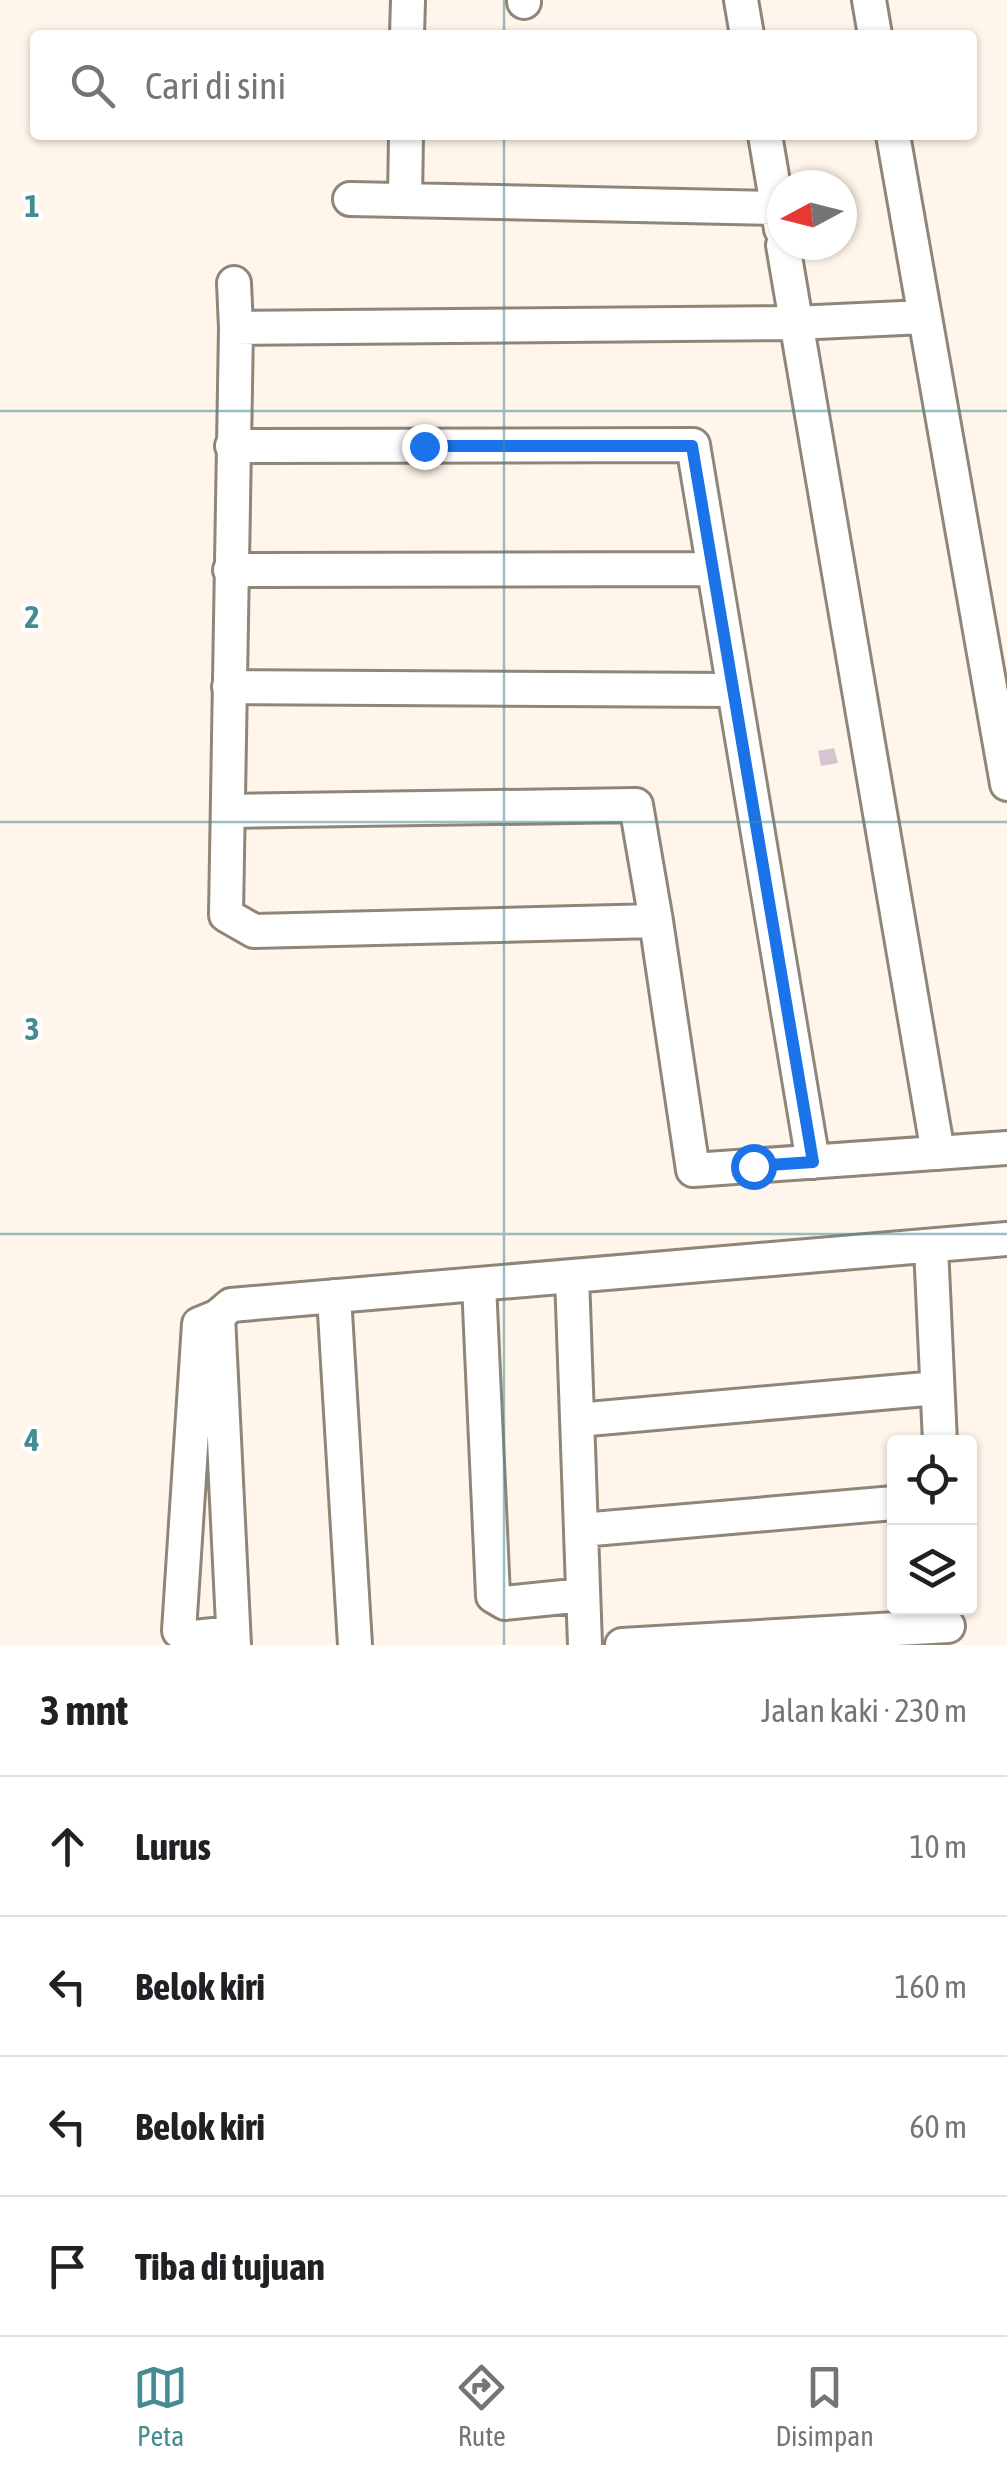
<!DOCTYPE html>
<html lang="id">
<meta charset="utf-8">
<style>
:root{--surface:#fff;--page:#f2f2f2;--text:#202124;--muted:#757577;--line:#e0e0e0;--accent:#448c92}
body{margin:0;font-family:"Asap Condensed",sans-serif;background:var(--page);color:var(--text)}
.controls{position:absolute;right:30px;bottom:30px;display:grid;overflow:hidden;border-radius:10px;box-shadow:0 2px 8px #0004}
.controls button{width:90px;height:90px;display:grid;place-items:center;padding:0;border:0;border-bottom:2px solid var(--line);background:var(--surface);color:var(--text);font:50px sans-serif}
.compass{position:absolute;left:767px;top:170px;width:90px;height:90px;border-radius:50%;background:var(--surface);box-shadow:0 2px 8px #0004;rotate:263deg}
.stop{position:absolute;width:30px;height:30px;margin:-22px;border:8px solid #1a73e8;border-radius:50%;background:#fff}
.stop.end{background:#1a73e8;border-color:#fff;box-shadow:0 2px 10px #0008}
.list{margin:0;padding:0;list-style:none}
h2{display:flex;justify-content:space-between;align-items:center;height:130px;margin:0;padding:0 40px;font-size:42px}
h2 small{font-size:32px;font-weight:400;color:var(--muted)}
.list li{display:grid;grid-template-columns:65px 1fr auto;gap:30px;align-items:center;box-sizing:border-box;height:140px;padding:0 40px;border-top:2px solid var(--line)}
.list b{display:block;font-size:38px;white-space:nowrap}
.list em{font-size:32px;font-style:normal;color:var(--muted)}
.icon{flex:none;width:55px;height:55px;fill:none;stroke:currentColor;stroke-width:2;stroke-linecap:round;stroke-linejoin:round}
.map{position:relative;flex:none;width:1007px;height:1645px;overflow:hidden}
.search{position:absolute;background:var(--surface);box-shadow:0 2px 8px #0004;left:30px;right:30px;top:30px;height:110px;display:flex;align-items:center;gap:25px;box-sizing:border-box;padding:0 35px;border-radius:10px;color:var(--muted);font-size:38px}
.sheet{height:690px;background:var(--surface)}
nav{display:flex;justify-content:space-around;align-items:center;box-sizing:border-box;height:140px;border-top:2px solid var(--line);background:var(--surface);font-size:28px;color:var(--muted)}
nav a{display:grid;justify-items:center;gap:5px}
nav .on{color:var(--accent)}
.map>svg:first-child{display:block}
.building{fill:#d5c5cf}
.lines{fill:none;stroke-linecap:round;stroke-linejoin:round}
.minor-casing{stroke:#8f8578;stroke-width:38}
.minor{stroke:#fff;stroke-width:32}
.route{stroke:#1a73e8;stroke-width:12}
.grid{fill:none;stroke:#448c92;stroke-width:2.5;stroke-opacity:0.55}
.grid-label{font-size:32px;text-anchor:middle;font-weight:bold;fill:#448c92;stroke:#fff;stroke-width:8;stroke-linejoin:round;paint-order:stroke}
</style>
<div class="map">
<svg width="1007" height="1645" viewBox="0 0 1007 1645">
<rect width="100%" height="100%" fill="#fff5ea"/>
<!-- building -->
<path class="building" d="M834,748L838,763L821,766L818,751Z"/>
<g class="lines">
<!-- minor casing -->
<g class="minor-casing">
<path id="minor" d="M741,0L747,35
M869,0L875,35
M524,2V0
M407,35L408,0
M765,135L781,229
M893,135L1007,784
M350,199L778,208
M405,200L406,135
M783,245L938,1153
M234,283L236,328
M924,317L795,323L236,328L226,915L254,931L656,921L693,1170L1007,1148
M232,446L693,445L813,1162
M230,570L712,569
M229,687L732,690
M228,811L636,805L656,921
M931,1247L940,1442
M572,1276L585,1645
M479,1284L493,1596L505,1603L583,1595
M334,1296L355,1645
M216,1317L199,1324L179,1631L194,1637L233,1633
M577,1420L937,1388
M581,1530L894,1503
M234,1645L218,1316L231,1305L1007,1239
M622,1645L948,1626"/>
</g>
<!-- minor -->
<use href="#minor" class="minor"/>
</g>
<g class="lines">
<!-- route -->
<path class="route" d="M424,446H692L813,1162L753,1166"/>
</g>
<!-- grid -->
<path class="grid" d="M504,0V35M504,135V1645M0,411H1007M0,822H1007M0,1234H1007"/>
<g class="grid-label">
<text x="32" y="217">1</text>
<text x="32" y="628">2</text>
<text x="32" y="1040">3</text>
<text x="32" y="1451">4</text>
</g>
</svg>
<div class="controls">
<button><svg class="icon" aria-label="locate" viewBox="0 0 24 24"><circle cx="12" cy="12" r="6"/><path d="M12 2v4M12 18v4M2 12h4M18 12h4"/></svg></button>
<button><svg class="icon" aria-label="layers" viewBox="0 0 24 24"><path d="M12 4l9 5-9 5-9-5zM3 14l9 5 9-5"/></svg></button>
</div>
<svg class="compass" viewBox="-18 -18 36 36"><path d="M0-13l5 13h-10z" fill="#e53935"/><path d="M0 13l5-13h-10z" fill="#757577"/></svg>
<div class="stop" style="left:753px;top:1166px"></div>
<div class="stop end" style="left:424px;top:446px"></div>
<div class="search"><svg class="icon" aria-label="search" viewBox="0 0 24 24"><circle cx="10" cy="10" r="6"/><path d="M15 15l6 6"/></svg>Cari di sini</div>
</div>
<section class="sheet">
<h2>3 mnt<small>Jalan kaki · 230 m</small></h2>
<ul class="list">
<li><svg class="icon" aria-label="ahead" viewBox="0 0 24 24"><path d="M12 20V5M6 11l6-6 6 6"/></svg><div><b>Lurus</b></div><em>10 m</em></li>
<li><svg class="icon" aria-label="left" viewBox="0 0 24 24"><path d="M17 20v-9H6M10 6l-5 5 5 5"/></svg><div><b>Belok kiri</b></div><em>160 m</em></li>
<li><svg class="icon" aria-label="left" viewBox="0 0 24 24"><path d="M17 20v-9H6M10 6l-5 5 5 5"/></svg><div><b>Belok kiri</b></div><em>60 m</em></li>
<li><svg class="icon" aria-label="arrive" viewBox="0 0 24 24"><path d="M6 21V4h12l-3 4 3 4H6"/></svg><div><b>Tiba di tujuan</b></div></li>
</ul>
</section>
<nav>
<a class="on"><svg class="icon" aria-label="map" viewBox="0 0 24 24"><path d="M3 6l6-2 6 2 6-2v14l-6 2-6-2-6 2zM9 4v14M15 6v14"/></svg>Peta</a>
<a><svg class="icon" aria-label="directions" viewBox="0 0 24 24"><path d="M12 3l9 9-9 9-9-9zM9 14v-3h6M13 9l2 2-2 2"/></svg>Rute</a>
<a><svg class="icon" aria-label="saved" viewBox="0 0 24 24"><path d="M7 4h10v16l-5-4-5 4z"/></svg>Disimpan</a>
</nav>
